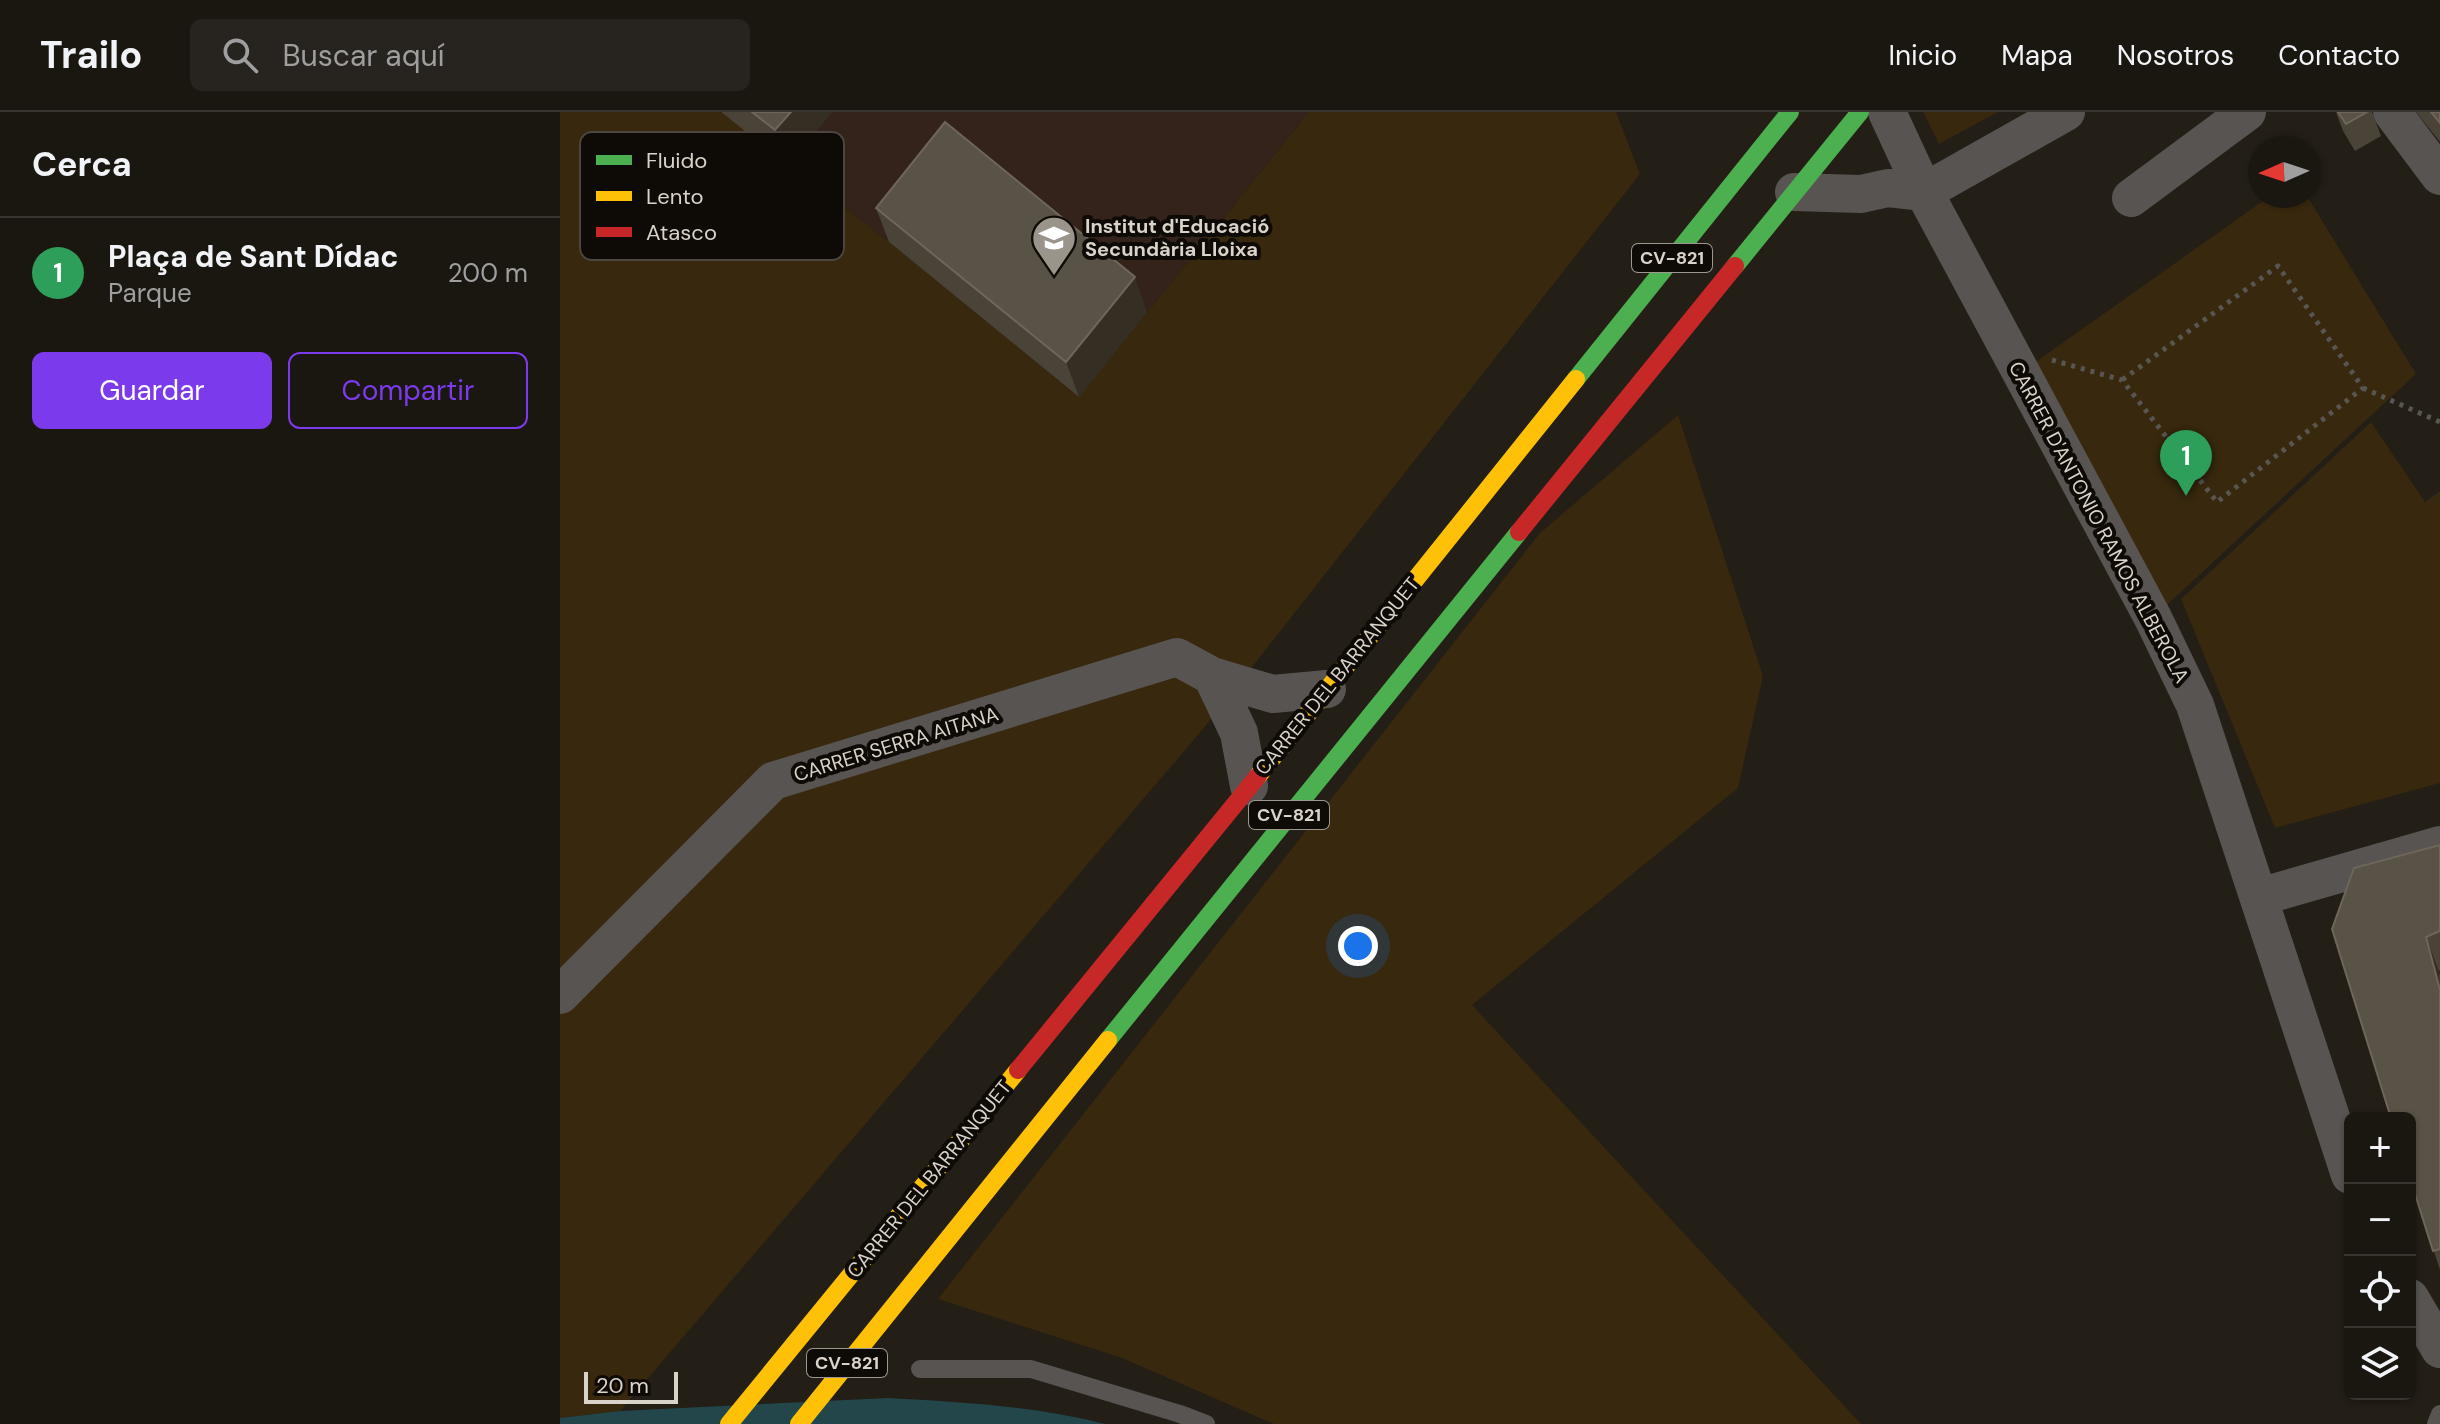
<!DOCTYPE html>
<html lang="es">
<meta charset="utf-8">
<style>
:root{--surface:#1a1610;--page:#27231e;--text:#f1f3f6;--muted:#9f9f9f;--line:#383530;--accent:#7c3aed}
body{margin:0;font-family:"DM Sans",sans-serif;background:var(--page);color:var(--text)}
.controls{position:absolute;right:24px;bottom:24px;display:grid;overflow:hidden;border-radius:12px;box-shadow:0 2px 6px #0004}
.controls button{width:72px;height:72px;display:grid;place-items:center;padding:0;border:0;border-bottom:2px solid var(--line);background:var(--surface);color:var(--text);font:40px sans-serif}
.compass{position:absolute;left:1688px;top:24px;width:72px;height:72px;border-radius:50%;background:var(--surface);box-shadow:0 2px 6px #0004;rotate:267deg}
.scale{position:absolute;left:24px;bottom:20px;width:94px;box-sizing:border-box;padding-left:8px;border:4px solid #dad3ca;border-top:0;font-size:22px;line-height:28px;white-space:nowrap;color:#dad3ca;-webkit-text-stroke:6px #0e0a05;paint-order:stroke}
.you{position:absolute;left:798px;top:834px;width:28px;height:28px;margin:-20px;border:6px solid #fff;border-radius:50%;background:#1a73e8;box-shadow:0 0 0 12px #1a73e833}
.badge{display:grid;place-items:center;width:52px;height:52px;border-radius:50%;background:var(--accent);color:#fff;font-size:26px;font-weight:700}
.pin{position:absolute;translate:-50% -66px;filter:drop-shadow(0 2px 4px #0008)}
.pin::after{content:'';position:absolute;top:42px;width:28px;height:24px;background:inherit;clip-path:polygon(0 0,100% 0,50% 100%)}
.list{margin:0;padding:0;list-style:none}
h2{display:flex;justify-content:space-between;align-items:center;height:104px;margin:0;padding:0 32px;font-size:34px}
h2 small{font-size:26px;font-weight:400;color:var(--muted)}
.list li{display:grid;grid-template-columns:52px 1fr auto;gap:24px;align-items:center;box-sizing:border-box;height:112px;padding:0 32px;border-top:2px solid var(--line)}
.list b{display:block;font-size:30px;white-space:nowrap}
.list p{margin:0;font-size:26px;white-space:nowrap;color:var(--muted)}
.list em{font-size:26px;font-style:normal;color:var(--muted)}
.actions{display:flex;gap:16px;padding:24px 32px}
.actions a{flex:1;padding:18px 0;border:2px solid var(--accent);border-radius:12px;text-align:center;font-size:28px;color:var(--accent)}
.actions .main{background:var(--accent);color:#fff}
.icon{flex:none;width:44px;height:44px;fill:none;stroke:currentColor;stroke-width:2;stroke-linecap:round;stroke-linejoin:round}
.map{position:relative;flex:none;width:1880px;height:1312px;overflow:hidden}
header{display:flex;align-items:center;gap:48px;box-sizing:border-box;height:112px;padding:0 40px;background:var(--surface);border-bottom:2px solid var(--line)}
header strong{font-size:38px}
nav{display:flex;gap:44px;margin-inline-start:auto;font-size:28px}
.search{width:560px;height:72px;background:var(--page);display:flex;align-items:center;gap:20px;box-sizing:border-box;padding:0 28px;border-radius:12px;color:var(--muted);font-size:30px}
main{display:flex}
aside{flex:1;background:var(--surface)}
.map>svg:first-child{display:block}
.education{fill:#33231a}
.green{fill:#37280e}
.water{fill:#23464b}
.lines{fill:none;stroke-linecap:round;stroke-linejoin:round}
.path{stroke:#595652;stroke-width:5;stroke-dasharray:4 6;stroke-linecap:butt}
.lane{stroke:#575451;stroke-width:18}
.street{stroke:#575451;stroke-width:38}
.fast{stroke:#4caf50;stroke-width:18}
.slow{stroke:#ffc107;stroke-width:18}
.jam{stroke:#c62828;stroke-width:18}
.wall{fill:#4a4337}
.shaded-wall{fill:#342e23}
.building{fill:#595247;stroke:#6e665b;stroke-width:2}
.labels{text-anchor:middle;dominant-baseline:central;stroke-width:8;stroke-linejoin:round;paint-order:stroke}
.shield{fill:#0e0a05;stroke:#9d978f;stroke-width:2}
.shield-label{font-size:18px;font-weight:bold;fill:#dad3ca}
.poi-label{font-size:20px;font-weight:bold;fill:#dad3ca;stroke:#0e0a05;text-anchor:start}
.street-label{font-size:20px;fill:#dad3ca;stroke:#0e0a05}
.key{fill:#0e0a05;stroke:#4b4640;stroke-width:2}
.key-label{font-size:22px;fill:#dad3ca}
</style>
<header>
<strong>Trailo</strong>
<div class="search"><svg class="icon" aria-label="search" viewBox="0 0 24 24"><circle cx="10" cy="10" r="6"/><path d="M15 15l6 6"/></svg>Buscar aquí</div>
<nav><a>Inicio</a><a>Mapa</a><a>Nosotros</a><a>Contacto</a></nav>
</header>
<main>
<aside>
<h2>Cerca<small></small></h2>
<ul class="list">
<li><span class="badge" style="background:#2e9e5b">1</span><div><b>Plaça de Sant Dídac</b><p>Parque</p></div><em>200 m</em></li>
</ul>
<div class="actions"><a class="main">Guardar</a><a>Compartir</a></div>
</aside>
<div class="map">
<svg width="1880" height="1312" viewBox="0 0 1880 1312">
<rect width="100%" height="100%" fill="#231e16"/>
<!-- education -->
<path class="education" d="M161,0H749L519,285L329,130Z"/>
<!-- green -->
<path class="green" d="M0,0H161L329,130L519,285L749,0H1056L1080,62L644,616L60,1299L0,1306Z
M1363,0H1438L1379,32Z
M1710,84H1747L1856,262L1593,506L1460,261Z
M1118,303L1203,564L1178,676L912,893L1301,1312H714L562,1246L378,1187L980,421Z
M1811,310L1865,390L1880,379V671L1715,716L1621,487Z"/>
<!-- water -->
<path class="water" d="M328,1286C400,1290 475,1294 545,1312H0V1306L60,1299Z"/>
<g class="lines">
<!-- path -->
<path class="path" d="M1492,248L1562,268L1657,390L1803,276L1718,154L1562,268
M1803,276L1880,310"/>
<!-- lane -->
<path class="lane" d="M360,1257H471L620,1302L646,1312
M1876,1312L1880,1302"/>
<!-- street -->
<path class="street" d="M1327,0L1364,80L1593,506L1635,593L1790,1063
M1832,0L1880,64
M1234,80L1301,82L1328,76L1364,80L1506,0
M1571,86L1687,0
M652,564L679,621L689,674
M1699,785L1880,733
M0,883L213,669L617,545L652,564L713,582L767,577
M1850,1186L1880,1237"/>
<!-- fast -->
<path class="fast" d="M1175,154L1300,0
M1016,267L1230,0
M548,928L959,420"/>
<!-- slow -->
<path class="slow" d="M698,664L1016,267
M169,1312L458,958
M239,1312L548,928"/>
<!-- jam -->
<path class="jam" d="M959,420L1175,154
M458,958L698,664"/>
</g>
<!-- wall -->
<path class="wall" d="M161,0H272L228,53Z
M1776,0H1812L1821,24L1795,39L1783,19Z
M1856,0H1880V30Z
M316,96L587,200L519,285L329,130Z
M1880,733V859H1879L1880,864V1158L1831,1006Z"/>
<!-- shaded-wall -->
<path class="shaded-wall" d="M231,0H272L228,53L215,18Z
M575,165L587,200L519,285L506,250Z
M1866,825L1879,859L1880,878Z"/>
<!-- building -->
<path class="building" d="M192,0H231L215,18Z
M1778,0H1807L1786,12Z
M1871,0H1880V11Z
M385,10L575,165L506,250L316,96Z
M1880,733V819L1866,825L1880,878V1137L1873,1139L1850,1066V1006H1831L1772,817L1794,756Z"/>
<!-- icons -->
<defs>
<g id="school-pin" transform="scale(2.3)"><path d="M0 17L-7.5 6A9.5 9.5 0 1 1 7.5 6Z" fill="#9a948b" stroke="#0e0a05"/><path d="M0-5L7-2L0 1L-7-2ZM-4 1L0 2.5L4 1V4Q0 6-4 4Z" fill="#fff"/></g>
</defs>
<g fill-rule="evenodd">
<use href="#school-pin" x="494" y="126"/>
</g>
<g class="labels">
<!-- shield labels -->
<g class="shield">
<rect x="1072" y="132" width="80" height="28" rx="6"/>
<rect x="689" y="689" width="80" height="28" rx="6"/>
<rect x="247" y="1237" width="80" height="28" rx="6"/>
</g>
<g class="shield-label">
<text x="1112" y="146">CV-821</text>
<text x="729" y="703">CV-821</text>
<text x="287" y="1251">CV-821</text>
</g>
<!-- poi labels -->
<g class="poi-label">
<text x="525" y="114">Institut d'Educació<tspan x="525" dy="23">Secundària Lloixa</tspan></text>
</g>
<!-- street labels -->
<g class="street-label">
<text transform="translate(1539 410) rotate(62)">CARRER D'ANTONIO RAMOS ALBEROLA</text>
<text transform="translate(777 564) rotate(-51)">CARRER DEL BARRANQUET</text>
<text transform="translate(336 632) rotate(-17)">CARRER SERRA AITANA</text>
<text transform="translate(369 1067) rotate(-51)">CARRER DEL BARRANQUET</text>
</g>
</g>
<!-- legend -->
<rect x="20" y="20" width="264" height="128" rx="12" class="key"/>
<rect x="36" y="43" width="36" height="10" fill="#4caf50"/>
<rect x="36" y="79" width="36" height="10" fill="#ffc107"/>
<rect x="36" y="115" width="36" height="10" fill="#c62828"/>
<g class="key-label">
<text x="86" y="56">Fluido</text>
<text x="86" y="92">Lento</text>
<text x="86" y="128">Atasco</text>
</g>
</svg>
<div class="controls">
<button>+</button>
<button>−</button>
<button><svg class="icon" aria-label="locate" viewBox="0 0 24 24"><circle cx="12" cy="12" r="6"/><path d="M12 2v4M12 18v4M2 12h4M18 12h4"/></svg></button>
<button><svg class="icon" aria-label="layers" viewBox="0 0 24 24"><path d="M12 4l9 5-9 5-9-5zM3 14l9 5 9-5"/></svg></button>
</div>
<svg class="compass" viewBox="-18 -18 36 36"><path d="M0-13l5 13h-10z" fill="#e53935"/><path d="M0 13l5-13h-10z" fill="#9f9f9f"/></svg>
<div class="scale">20 m</div>
<div class="you"></div>
<div class="pin badge" style="left:1626px;top:384px;background:#2e9e5b">1</div>
</div>
</main>
